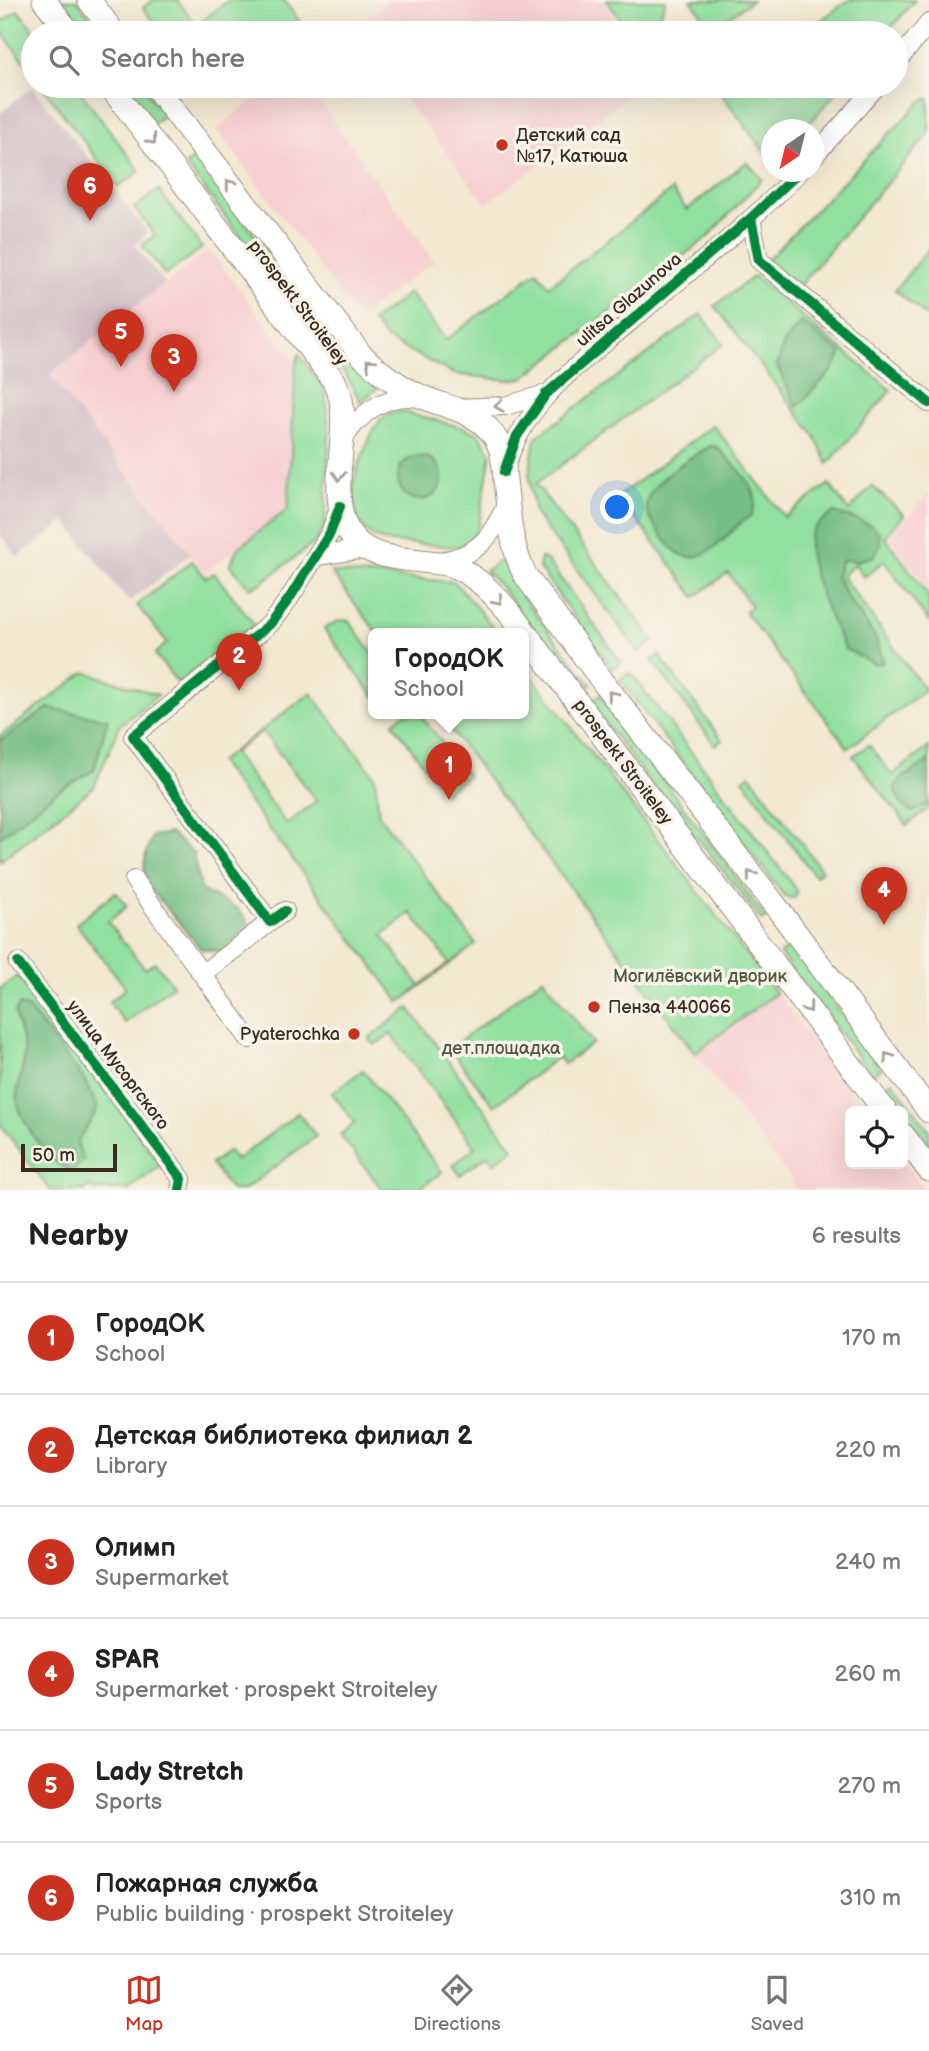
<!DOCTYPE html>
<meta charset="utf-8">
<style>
:root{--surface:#fff;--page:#f6f6f6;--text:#222;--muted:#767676;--line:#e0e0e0;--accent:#c8321e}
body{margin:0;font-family:"Balsamiq Sans",sans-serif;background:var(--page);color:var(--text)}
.controls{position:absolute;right:21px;bottom:21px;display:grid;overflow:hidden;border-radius:10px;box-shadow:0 7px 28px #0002}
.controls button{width:63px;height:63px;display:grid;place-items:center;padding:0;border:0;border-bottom:2px solid var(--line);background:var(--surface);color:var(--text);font:35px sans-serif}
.compass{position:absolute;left:761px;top:119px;width:63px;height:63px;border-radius:50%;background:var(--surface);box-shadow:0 7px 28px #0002;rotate:215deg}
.scale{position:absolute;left:21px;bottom:18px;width:96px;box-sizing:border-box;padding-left:7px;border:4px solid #3b2a1e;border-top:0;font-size:19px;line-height:24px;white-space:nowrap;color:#3b2a1e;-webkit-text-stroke:5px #f7f3e8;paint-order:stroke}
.you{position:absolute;left:618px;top:508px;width:24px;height:24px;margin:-18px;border:5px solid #fff;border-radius:50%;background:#1a73e8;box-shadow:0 0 0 10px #1a73e833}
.badge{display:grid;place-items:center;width:46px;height:46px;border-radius:50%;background:var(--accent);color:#fff;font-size:23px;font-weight:700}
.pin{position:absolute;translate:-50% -58px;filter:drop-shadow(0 2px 4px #0008)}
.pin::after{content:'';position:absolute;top:37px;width:24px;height:21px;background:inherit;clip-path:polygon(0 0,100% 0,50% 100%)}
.popup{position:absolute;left:368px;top:628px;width:161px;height:91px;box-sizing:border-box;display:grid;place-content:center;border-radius:10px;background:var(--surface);filter:drop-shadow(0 2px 5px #0005);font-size:23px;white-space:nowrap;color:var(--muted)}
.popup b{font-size:26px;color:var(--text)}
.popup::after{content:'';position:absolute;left:50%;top:100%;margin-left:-14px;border:14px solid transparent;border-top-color:var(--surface)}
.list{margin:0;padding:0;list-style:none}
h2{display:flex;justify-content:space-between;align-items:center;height:91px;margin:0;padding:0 28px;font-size:30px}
h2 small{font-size:23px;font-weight:400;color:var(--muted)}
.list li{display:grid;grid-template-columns:46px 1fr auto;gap:21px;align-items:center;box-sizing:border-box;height:112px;padding:0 28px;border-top:2px solid var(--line)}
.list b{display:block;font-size:26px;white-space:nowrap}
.list p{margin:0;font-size:23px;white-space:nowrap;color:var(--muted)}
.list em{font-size:23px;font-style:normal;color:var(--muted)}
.icon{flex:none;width:38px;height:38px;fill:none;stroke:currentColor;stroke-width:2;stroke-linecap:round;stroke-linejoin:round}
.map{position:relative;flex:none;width:929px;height:1190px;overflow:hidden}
.search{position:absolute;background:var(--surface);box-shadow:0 7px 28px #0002;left:21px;right:21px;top:21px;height:77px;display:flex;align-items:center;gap:18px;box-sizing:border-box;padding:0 24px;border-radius:38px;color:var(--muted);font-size:26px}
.sheet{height:763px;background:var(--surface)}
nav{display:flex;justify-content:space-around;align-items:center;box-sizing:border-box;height:98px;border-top:2px solid var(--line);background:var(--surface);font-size:19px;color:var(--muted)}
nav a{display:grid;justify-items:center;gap:4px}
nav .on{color:var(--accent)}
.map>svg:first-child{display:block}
.built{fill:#f7cfd0}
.industrial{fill:#d2bdc5}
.green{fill:#91e09f;stroke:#66855e;stroke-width:2;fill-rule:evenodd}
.forest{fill:#74be86;stroke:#587452;stroke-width:2}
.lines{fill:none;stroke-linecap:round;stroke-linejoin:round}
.minor-casing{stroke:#978978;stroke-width:20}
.major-casing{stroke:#978978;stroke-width:25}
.minor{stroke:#fff;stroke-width:18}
.major{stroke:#fff;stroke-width:23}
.cycleway-casing{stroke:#f7f3e8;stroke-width:15}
.cycleway{stroke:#00873e;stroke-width:10}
.oneway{stroke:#a79f9a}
.poi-dot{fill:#c8321e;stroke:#f7f3e8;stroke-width:2.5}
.labels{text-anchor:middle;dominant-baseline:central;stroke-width:7;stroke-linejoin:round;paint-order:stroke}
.poi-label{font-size:18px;fill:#3b2a1e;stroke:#f7f3e8;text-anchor:start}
.street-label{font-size:18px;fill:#3b2a1e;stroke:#f7f3e8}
.park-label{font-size:18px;fill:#50583e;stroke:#f7f3e8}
</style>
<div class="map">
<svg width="929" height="1190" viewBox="0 0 929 1190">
<rect width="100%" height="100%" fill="#f7f3e8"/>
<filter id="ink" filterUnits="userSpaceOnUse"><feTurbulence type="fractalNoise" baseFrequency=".0143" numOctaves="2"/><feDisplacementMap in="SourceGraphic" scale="14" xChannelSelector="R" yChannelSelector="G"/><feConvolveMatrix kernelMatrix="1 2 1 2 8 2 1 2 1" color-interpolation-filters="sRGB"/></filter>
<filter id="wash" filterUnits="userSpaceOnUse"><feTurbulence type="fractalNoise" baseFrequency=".00686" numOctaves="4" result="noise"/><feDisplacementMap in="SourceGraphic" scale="28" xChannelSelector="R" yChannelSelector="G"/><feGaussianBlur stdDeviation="1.57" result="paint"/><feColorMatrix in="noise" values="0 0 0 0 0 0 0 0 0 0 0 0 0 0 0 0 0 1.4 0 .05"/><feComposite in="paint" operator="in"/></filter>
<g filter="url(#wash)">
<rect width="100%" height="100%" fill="#f3e8d1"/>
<!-- built -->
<path class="built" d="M389,0H601L626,33H355L352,28Z
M271,86H308L434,261L358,318L216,129Z
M395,86H642L486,204Z
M209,249L296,364L288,509L205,573L49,375Z
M929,493V590L889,538Z
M776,993L865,1111H850V1164H903V1161L925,1190H796L790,1178L695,1053Z"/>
<!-- industrial -->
<path class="industrial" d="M32,87L148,233L135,245L165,283L49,375L191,554L129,602L65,521L18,557L0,534V113Z"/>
<!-- green -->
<path class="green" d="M60,0H77L102,33H85Z
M153,0H177L197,25L229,0H284L306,31L303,33H276L270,26L261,33H163L143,8Z
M606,0H666L653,33H631Z
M691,0H752L713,29Z
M849,0H915L887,33H803Z
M18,10L36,33H33V74L0,30V23Z
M42,86H76L140,171L118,187Z
M125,86H142L164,115L153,123Z
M731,86H842L804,129L772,130L771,161L721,93Z
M929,98V134L799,286L765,262L921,101Z
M195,157L356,367L377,388L361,402L346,375L186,165Z
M747,162L762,179L709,236L523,378L507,380L454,374L386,339L372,322L409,293L446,340L537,271L549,286L672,190L687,210Z
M159,190L202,248L165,275L142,245L155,235L134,208Z
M929,248V318L895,290Z
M754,276L891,390L828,464L815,436L715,306Z
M701,314L723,344L536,484L654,641L639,652L535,514L529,475L535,438Z
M299,354L325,390L329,433L325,526L315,542L260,584L250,588L230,565L237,549L288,509L296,364Z
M403,412L465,428L479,434L491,453L478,530L470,541L458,547L388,542L376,538L366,531L358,520L354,504L353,483L359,464L371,435L381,419L391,413Z
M713,425L785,517L829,484L849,511L872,486L904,515L885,537L929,596V622L884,561L864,577L855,564L842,576L925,690L848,748L745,612L751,606L728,573L695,597L619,496Z
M541,558L547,560L621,662L612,669L539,568Z
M501,560C524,605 560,644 591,684L582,691L499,585L485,571Z
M192,561L206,578L214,573L255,625L178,683L155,654L167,643L137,605Z
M331,572L455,582L499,634H378Z
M345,620L349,621L374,655V697L324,629L338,621Z
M659,655L722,740L715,745L652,660Z
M524,666L776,993L695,1053L439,714H524Z
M85,672L158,695L120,725L94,787L0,861V736Z
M630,672L796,889L797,893L794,898L785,897L620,680Z
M311,693L375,777L379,815L476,944L400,1002L219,762ZM262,731L316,801L287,824L233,753ZM411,913L449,963L420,986L382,935Z
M600,695L766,918L762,921L696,836L686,830L590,703Z
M404,714H420L468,776L444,793L393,723Z
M869,745L892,775L929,747V808L907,825L853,756Z
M750,774L822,871L815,876L743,779Z
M116,892L127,906L108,922L145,969L155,962L173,985L125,1023L109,1002L126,988L76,924Z
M791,946L881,1069L872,1075L780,954Z
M18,976L161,1165L128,1190H94L91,1186L86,1190H50L0,1124V989Z
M543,978L593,1043L564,1064L558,1057L494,1106L450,1049Z
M409,1008L513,1148L494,1163L488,1155L460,1175L453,1165L475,1147L391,1034L374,1045L369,1038Z
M363,1070L442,1172L418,1190H383L340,1135L355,1123L332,1093Z
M892,1081L929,1130V1152L903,1117V1111H898L882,1089Z
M298,1113L316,1136L244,1190H231L211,1164L229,1151L236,1160Z"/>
<!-- forest -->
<path class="forest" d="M801,322L842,353L831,372L797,407L777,366L784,343Z
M711,446L717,447C729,461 753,479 755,499C755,503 754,511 751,515C748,519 742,521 739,524C726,537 705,562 685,556C673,552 665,540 658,530C653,523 646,516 646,507C645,484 693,455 711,446Z
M398 478a22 22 0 1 1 44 0a22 22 0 1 1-44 0Z
M833,513C848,517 869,521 879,532L880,545L874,556L857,561L843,560L840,564L837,577L846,595L875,637L883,659L882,663L874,664L845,649C833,626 803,560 810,536C814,526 824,519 833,513Z
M48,708L108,719L94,770L55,793L0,837V741Z
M929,760V803L914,812C903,808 896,799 895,787L902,778Z
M170,833L193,853L201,890L238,909L249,923L246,931L222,952L201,949L148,886C140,869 145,852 153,836Z
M19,1005L29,1009L82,1076L97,1106L96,1112L77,1142L83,1160L73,1171C51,1169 17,1118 17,1097C17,1083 24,1069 24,1054C24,1040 17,1026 15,1012Z"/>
</g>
<g filter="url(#ink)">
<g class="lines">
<!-- minor casing -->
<g class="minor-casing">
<path id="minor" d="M896,63L929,23
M814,156L877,86
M751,218L759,260L929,403
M457,408L505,406L546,394
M341,443C358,414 386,392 420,398
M505,469C525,400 579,365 631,321C688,272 748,226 799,172
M316,556L358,550L374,552
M439,561C479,556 491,537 508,502
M134,880L249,1039
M285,911L270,922L133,736L270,624L289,599L330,533L340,506
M18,963L182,1179L180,1190
M202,974L270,922"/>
</g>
<!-- major casing -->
<g class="major-casing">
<path id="major" d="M44,0L70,33
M89,0L114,33
M110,86L334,381C338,389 341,397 342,406C348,449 318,527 371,551C393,561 427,560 451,565C477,576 493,593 511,614L885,1111
M155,86L361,355C378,371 396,385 418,395C447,409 482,410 498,443C504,455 504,468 505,480C509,513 510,545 525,575L603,682L781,913L929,1111
M903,1135L929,1170"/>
</g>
<!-- minor -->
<use href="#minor" class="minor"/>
<!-- major -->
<use href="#major" class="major"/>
<!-- cycleway casing -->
<g class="cycleway-casing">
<path id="cycleway" d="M751,218L759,260L929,403
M504,472L517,436L546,394L751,218L799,172
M285,911L270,922L133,736L270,624L289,599L330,533L340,506
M18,963L182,1179L180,1190"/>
</g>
<!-- cycleway -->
<use href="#cycleway" class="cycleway"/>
</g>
<!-- one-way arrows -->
<defs><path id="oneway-chevron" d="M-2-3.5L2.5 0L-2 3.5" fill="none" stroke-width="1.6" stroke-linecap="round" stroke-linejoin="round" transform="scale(1.75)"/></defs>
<g class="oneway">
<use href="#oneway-chevron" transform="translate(152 140) rotate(52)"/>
<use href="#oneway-chevron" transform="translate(230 184) rotate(-127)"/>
<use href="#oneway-chevron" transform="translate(370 363) rotate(-138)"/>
<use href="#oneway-chevron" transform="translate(499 406) rotate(172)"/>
<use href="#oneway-chevron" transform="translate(339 476) rotate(93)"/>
<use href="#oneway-chevron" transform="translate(498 600) rotate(49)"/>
<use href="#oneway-chevron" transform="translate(612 695) rotate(-128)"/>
<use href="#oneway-chevron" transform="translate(751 875) rotate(-128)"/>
<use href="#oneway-chevron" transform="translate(808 1008) rotate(53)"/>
<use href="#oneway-chevron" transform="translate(888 1057) rotate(-126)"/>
</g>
</g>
<!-- markers -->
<g class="poi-dot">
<circle cx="502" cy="145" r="7"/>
<circle cx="594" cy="1007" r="7"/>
<circle cx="354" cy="1034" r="7"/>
</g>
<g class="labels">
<!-- poi labels -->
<g class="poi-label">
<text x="516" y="135">Детский сад<tspan x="516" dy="21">№17, Катюша</tspan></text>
<text x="608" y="1007">Пенза 440066</text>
<text x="340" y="1034" text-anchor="end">Pyaterochka</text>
</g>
<!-- street labels -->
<g class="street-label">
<text transform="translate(629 300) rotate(-41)">ulitsa Glazunova</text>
<text transform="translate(298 303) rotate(53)">prospekt Stroiteley</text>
<text transform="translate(623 762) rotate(53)">prospekt Stroiteley</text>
<text transform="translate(118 1065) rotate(53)">улица Мусоргского</text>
</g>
<!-- park labels -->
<g class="park-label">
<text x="700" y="976">Могилёвский дворик</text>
<text x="501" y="1048">дет.площадка</text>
</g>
</g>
</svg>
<div class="controls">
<button><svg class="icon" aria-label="locate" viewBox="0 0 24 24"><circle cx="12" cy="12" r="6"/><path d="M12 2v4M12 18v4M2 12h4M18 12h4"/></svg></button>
</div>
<svg class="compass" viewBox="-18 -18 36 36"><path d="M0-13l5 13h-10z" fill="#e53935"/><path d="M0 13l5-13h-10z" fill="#767676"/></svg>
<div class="scale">50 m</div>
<div class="you"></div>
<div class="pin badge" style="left:449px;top:800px">1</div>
<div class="popup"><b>ГородОК</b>School</div>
<div class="pin badge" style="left:239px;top:691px">2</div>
<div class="pin badge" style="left:174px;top:392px">3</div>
<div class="pin badge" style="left:884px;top:925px">4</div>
<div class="pin badge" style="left:121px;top:367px">5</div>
<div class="pin badge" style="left:90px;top:221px">6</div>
<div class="search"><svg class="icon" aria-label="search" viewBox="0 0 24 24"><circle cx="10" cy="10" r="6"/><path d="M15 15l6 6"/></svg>Search here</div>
</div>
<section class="sheet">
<h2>Nearby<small>6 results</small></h2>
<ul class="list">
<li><span class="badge">1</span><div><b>ГородОК</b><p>School</p></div><em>170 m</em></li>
<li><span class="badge">2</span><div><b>Детская библиотека филиал 2</b><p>Library</p></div><em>220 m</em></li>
<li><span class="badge">3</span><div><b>Олимп</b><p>Supermarket</p></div><em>240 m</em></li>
<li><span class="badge">4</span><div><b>SPAR</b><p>Supermarket · prospekt Stroiteley</p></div><em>260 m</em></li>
<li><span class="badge">5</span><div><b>Lady Stretch</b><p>Sports</p></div><em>270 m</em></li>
<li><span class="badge">6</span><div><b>Пожарная служба</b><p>Public building · prospekt Stroiteley</p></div><em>310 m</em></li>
</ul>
</section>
<nav>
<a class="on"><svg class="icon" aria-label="map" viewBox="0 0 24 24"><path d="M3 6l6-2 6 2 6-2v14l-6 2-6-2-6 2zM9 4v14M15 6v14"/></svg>Map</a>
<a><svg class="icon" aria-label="directions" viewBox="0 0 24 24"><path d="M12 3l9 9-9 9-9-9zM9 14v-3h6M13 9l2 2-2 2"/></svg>Directions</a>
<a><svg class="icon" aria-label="saved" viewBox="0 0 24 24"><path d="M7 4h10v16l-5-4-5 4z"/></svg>Saved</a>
</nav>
